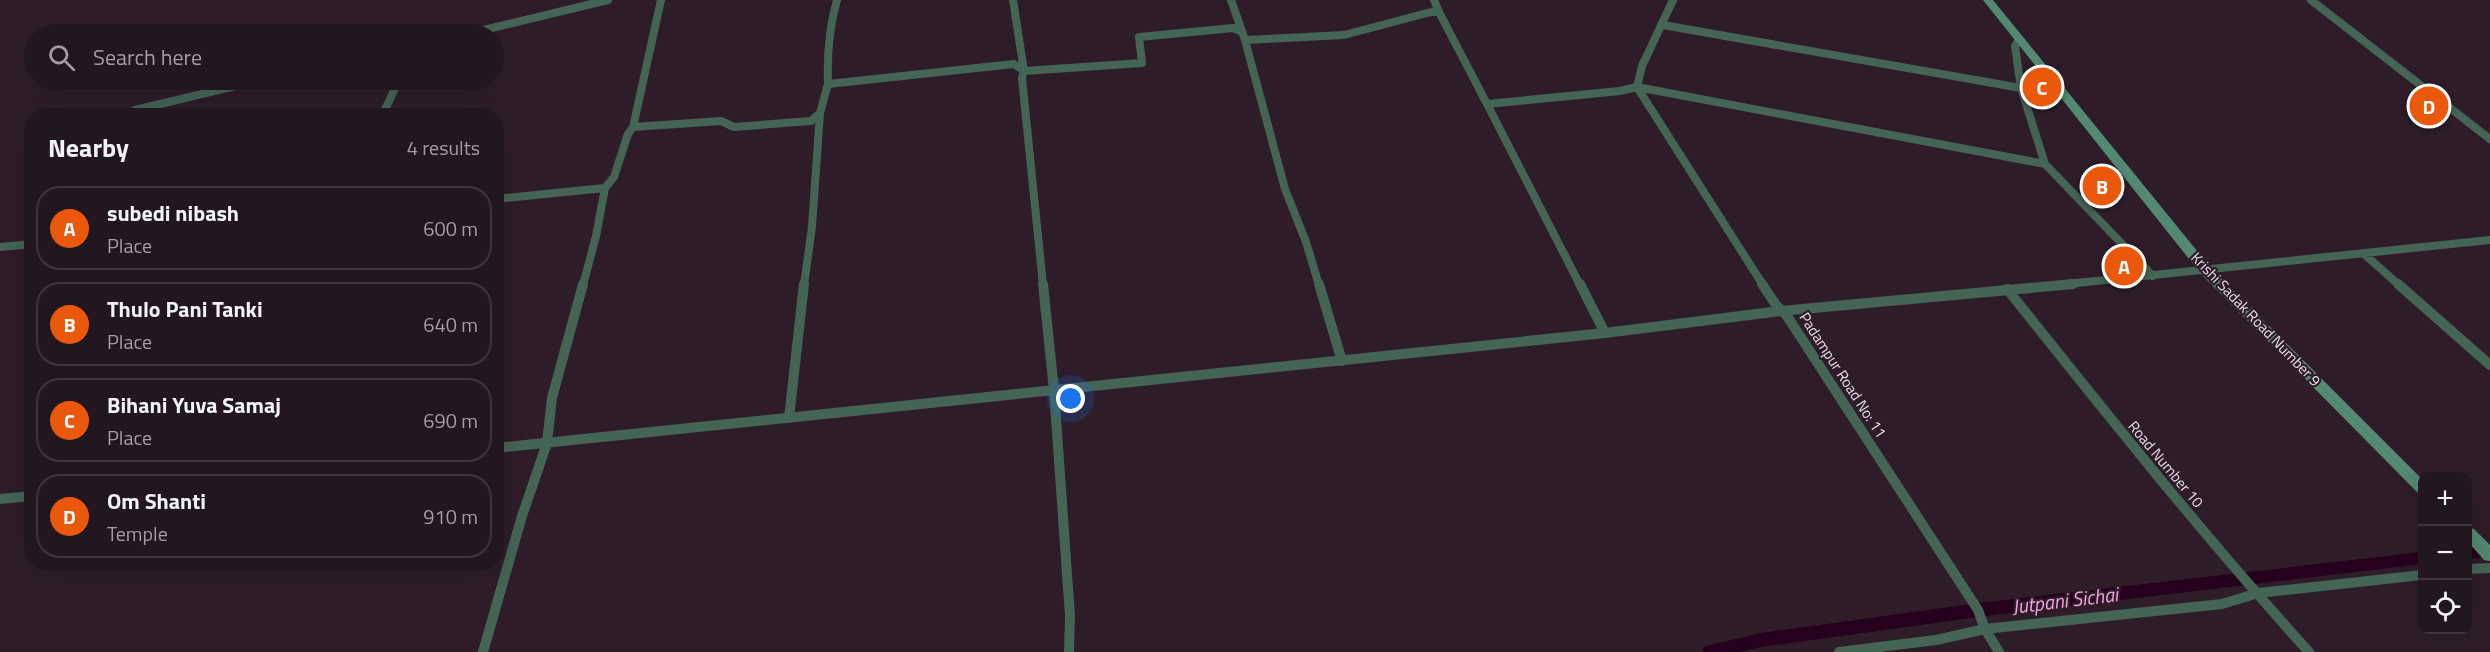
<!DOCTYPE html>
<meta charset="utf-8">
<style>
:root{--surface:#22161f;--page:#2e232c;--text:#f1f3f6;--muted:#a29fa4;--line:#3f353d;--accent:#ea580c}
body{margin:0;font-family:"Titillium Web",sans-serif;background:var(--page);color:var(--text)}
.controls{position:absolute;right:18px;bottom:18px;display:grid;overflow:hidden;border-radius:12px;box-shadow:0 6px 24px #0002}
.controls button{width:54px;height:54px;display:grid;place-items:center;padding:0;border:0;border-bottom:2px solid var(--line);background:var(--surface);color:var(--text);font:30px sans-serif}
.you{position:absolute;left:1071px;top:399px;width:21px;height:21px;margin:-15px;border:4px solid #fff;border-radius:50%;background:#1a73e8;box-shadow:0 0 0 9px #1a73e833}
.badge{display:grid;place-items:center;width:39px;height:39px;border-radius:50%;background:var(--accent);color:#fff;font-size:20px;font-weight:700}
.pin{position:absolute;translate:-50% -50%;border:3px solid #fff;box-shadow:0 2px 6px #0006}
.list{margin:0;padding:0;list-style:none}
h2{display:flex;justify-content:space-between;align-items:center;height:78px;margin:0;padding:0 24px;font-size:26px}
h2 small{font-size:20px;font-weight:400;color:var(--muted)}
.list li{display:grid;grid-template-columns:39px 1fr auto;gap:18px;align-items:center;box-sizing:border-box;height:84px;margin:0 12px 12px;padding:0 12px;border:2px solid var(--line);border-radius:24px}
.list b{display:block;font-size:22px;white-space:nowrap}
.list p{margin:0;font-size:20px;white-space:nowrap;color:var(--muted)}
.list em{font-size:20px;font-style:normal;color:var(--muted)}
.icon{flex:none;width:33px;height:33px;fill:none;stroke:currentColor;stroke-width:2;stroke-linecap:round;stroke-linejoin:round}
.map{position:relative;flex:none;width:2490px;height:652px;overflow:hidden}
.search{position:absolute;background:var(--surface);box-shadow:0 6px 24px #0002;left:24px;top:24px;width:480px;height:66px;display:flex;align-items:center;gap:15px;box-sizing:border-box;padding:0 21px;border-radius:33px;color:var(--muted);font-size:22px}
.panel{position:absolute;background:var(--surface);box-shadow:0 6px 24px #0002;left:24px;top:108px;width:480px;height:462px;border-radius:24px}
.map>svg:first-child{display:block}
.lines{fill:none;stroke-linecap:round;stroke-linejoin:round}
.canal{fill:#25011e;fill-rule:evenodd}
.building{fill:#624f5c;stroke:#806c7a;stroke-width:1.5}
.street-far1{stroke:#446456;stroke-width:8}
.street{stroke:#446456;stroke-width:10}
.secondary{fill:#538872;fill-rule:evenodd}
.labels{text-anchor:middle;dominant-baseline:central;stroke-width:4.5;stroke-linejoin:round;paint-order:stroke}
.street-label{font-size:15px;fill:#eadee6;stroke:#2e1d29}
.near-water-label{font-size:20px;font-style:italic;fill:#f7a3e1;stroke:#2e1d29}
</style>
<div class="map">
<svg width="2490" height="652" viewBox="0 0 2490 652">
<rect width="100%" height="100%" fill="#2e1d29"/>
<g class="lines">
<!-- canal -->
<path class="canal" d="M2490,544V556L2468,559V547Z
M2422,552V564L1978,617L1761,647L1740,652H1702L1704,647L1710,645L1761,633L1978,603Z"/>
</g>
<!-- building -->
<path class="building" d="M2083,179L2106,181L2122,194L2098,191Z"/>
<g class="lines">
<!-- street-far1 -->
<path class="street-far1" d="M1013,0L1024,71L1022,78L1043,285
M1231,0L1245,40L1344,35L1431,12H1439L1487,104L1620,91L1637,87L2045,164
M1434,0L1439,12
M1673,0L1642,66L1637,87L1763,285
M2311,0L2490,139
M1663,25L2021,88
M467,34L608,0
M1245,40L1285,189L1306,242L1319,285
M2019,40L2015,46L2021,88L2045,164L2153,276
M828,84C827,55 829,28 837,0
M1487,104L1580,285
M135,110L261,80
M382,116L399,80
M633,127L721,121L734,127L811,121L820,113
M496,199L605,188
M0,247L32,244
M2363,253L2399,285
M583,285L596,236L605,188L614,177L628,134L633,127L661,0
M804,285L812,227L820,113L828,84L1014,64L1024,71L1142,63L1139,37L1233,28L1240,31
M2057,285L2490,240"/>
<!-- street -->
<path class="street" d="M1043,284L1054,390L1070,616L1069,652
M1319,284L1342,361
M1580,284L1605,333
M1762,284L1776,305L1787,316L1978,610L1985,629L1999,652
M2398,284L2490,365
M2007,289C2105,412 2203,535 2309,652
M789,418L804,284
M496,448L1605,333L1781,311L2073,284
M0,499L32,496
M2468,569L2490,568
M483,652L522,516L547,443L552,398L583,284
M1839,652L1936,640L1985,629L2222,604L2258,593L2422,575"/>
<!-- secondary -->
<path class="secondary" d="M1983,0H1993L2211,268L2422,479V494L2417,492L2201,274Z
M2468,527L2474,529L2490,545V561L2484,560L2468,542Z"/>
</g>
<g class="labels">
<!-- street labels -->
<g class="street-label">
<text transform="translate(2256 319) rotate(46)">Krishi Sadak Road Number 9</text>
<text transform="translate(1843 375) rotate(57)">Padampur Road No: 11</text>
<text transform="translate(2166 464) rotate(50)">Road Number 10</text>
</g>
<!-- near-water labels -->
<g class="near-water-label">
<text transform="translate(2065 600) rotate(-7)">Jutpani Sichai</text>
</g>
</g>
</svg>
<div class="controls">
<button>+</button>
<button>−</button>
<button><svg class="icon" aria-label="locate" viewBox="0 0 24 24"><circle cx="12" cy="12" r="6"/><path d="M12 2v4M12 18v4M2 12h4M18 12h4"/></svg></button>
</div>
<div class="you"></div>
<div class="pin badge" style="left:2124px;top:266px">A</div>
<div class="pin badge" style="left:2102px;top:186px">B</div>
<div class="pin badge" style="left:2042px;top:87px">C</div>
<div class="pin badge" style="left:2429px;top:106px">D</div>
<div class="search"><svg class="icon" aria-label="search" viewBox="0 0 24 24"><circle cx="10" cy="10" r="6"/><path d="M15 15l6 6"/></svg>Search here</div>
<section class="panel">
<h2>Nearby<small>4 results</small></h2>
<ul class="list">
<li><span class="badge">A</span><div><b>subedi nibash</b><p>Place</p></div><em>600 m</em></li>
<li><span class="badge">B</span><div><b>Thulo Pani Tanki</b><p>Place</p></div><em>640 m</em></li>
<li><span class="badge">C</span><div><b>Bihani Yuva Samaj</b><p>Place</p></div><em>690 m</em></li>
<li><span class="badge">D</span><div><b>Om Shanti</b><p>Temple</p></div><em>910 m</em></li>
</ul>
</section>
</div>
